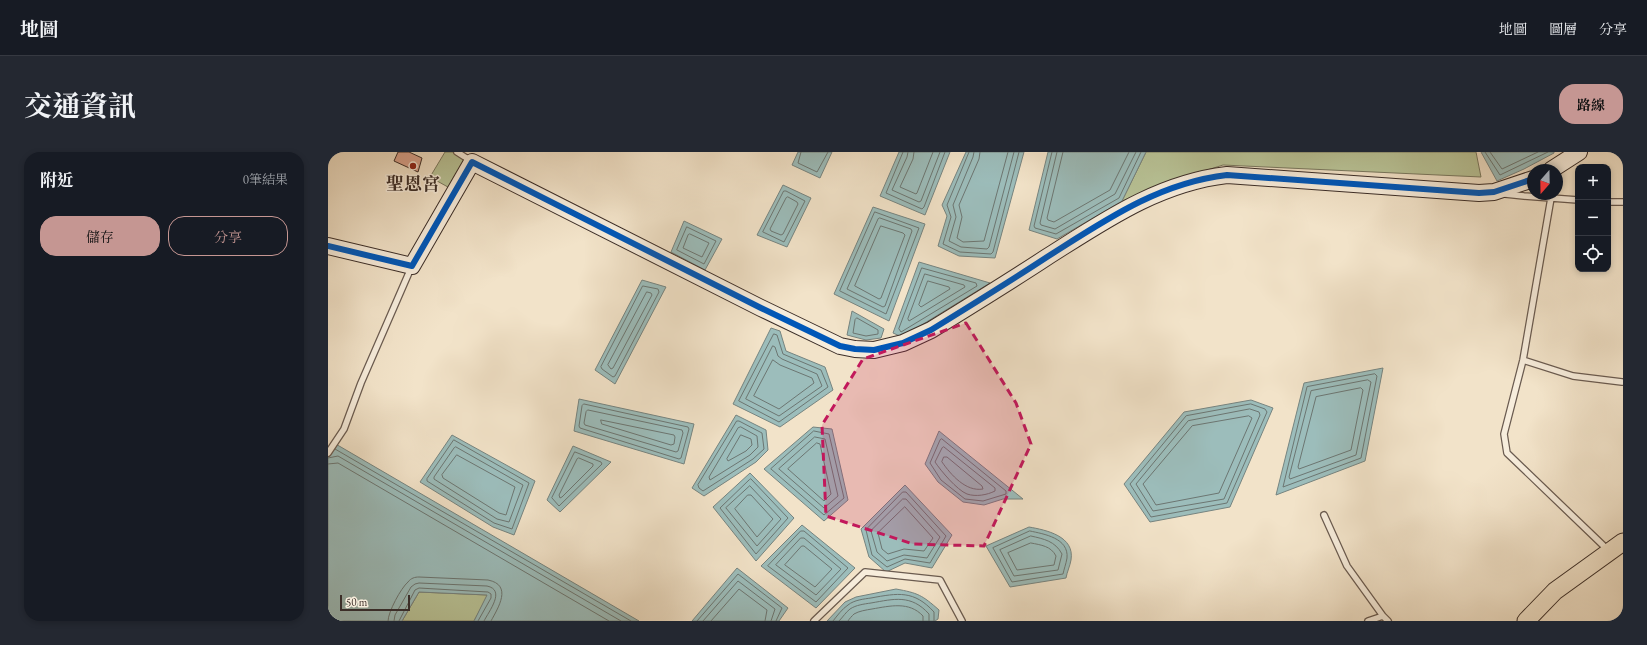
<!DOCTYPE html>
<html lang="zh-TW">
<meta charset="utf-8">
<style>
:root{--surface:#171b24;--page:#242831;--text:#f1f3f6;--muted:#9ea1a6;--line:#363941;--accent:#c59692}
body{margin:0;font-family:"EB Garamond","Noto Serif TC",serif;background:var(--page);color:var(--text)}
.controls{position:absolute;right:12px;top:12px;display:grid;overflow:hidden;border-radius:8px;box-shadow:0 2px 6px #0003}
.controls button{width:36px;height:36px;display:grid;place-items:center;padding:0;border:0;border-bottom:1px solid var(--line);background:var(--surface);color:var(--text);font:20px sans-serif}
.compass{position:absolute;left:1199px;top:12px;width:36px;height:36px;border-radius:50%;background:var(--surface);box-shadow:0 2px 6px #0003;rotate:200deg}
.scale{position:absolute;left:12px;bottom:10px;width:70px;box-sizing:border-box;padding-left:4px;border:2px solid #3c2e28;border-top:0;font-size:11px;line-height:14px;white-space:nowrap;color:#3c2e28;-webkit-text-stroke:3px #f7eddc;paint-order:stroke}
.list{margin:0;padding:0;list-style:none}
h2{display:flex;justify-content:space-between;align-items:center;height:52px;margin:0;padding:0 16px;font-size:17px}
h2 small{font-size:13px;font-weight:400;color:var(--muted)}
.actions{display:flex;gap:8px;padding:12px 16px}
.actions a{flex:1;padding:9px 0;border:1px solid var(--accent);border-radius:16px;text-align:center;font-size:14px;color:var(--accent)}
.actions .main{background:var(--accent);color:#111}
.icon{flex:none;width:22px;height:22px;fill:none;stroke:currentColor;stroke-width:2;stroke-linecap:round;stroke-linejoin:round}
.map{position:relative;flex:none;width:1295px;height:469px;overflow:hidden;border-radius:16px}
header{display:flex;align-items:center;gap:24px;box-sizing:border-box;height:56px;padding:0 20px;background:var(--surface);border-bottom:1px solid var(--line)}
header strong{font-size:19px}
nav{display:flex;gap:22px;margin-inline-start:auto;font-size:14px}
.intro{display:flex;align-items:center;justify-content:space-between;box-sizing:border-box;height:96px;padding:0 24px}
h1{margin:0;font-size:28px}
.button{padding:10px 18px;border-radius:16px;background:var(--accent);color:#111;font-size:14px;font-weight:700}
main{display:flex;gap:24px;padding:0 24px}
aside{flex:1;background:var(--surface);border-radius:16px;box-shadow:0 2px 6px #0003}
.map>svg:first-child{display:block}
.green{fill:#b9c498;stroke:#7a7960}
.water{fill:#9cbdbb;stroke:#768480}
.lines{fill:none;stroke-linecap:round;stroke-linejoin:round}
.shore{stroke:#6c7672;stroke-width:1}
.building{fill:#dba48e;stroke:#3c2e28}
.lane-casing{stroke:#6a5b50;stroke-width:8}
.secondary-casing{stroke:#3c2e28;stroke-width:18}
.primary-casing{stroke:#3c2e28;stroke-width:19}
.lane{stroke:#f7eddc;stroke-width:5.5}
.secondary{stroke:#f7eddc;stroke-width:16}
.primary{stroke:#f2e3c9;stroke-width:17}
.cycleway-casing{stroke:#f7eddc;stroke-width:8}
.cycleway{stroke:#0057b8;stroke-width:6}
.marked{fill:#c2185b;fill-opacity:0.2;stroke:#c2185b;stroke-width:3;stroke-dasharray:8 5;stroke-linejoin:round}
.poi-dot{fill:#8f2418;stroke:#f7eddc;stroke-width:1.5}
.labels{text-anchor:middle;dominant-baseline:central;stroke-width:3;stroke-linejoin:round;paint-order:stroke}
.poi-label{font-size:18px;font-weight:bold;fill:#3c2e28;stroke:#f7eddc}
</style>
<header>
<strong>地圖</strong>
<nav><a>地圖</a><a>圖層</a><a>分享</a></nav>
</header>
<div class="intro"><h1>交通資訊</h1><a class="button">路線</a></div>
<main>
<aside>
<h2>附近<small>0筆結果</small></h2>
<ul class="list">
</ul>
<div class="actions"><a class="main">儲存</a><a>分享</a></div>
</aside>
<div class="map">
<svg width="1295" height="469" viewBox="0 0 1295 469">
<rect width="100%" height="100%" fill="#f2e3c9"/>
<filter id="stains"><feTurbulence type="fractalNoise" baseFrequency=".005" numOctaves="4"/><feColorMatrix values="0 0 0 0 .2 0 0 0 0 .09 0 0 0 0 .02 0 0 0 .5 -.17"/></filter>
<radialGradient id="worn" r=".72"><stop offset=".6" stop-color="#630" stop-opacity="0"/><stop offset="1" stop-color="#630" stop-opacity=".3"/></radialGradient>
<!-- green -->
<path class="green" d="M117,0H129L144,10L127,39L102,25Z
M818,0H1148L1153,25L895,13L835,32L794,49Z
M91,440L160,443L146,469H74Z"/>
<!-- water -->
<path class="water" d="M470,0H504L492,26L464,13Z
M571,0H622L597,63L552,44Z
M638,0H696L667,106L631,104L610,94L619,64L614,53Z
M720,0H818L794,49L729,87L701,78Z
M1153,0H1226V1L1196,17L1169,29Z
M455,33L483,46L459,95L429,83Z
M545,55L597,72L561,169L506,142Z
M356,69L394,87L377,118L343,100Z
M591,110L662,131L574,185L565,181Z
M314,128L338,135L287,232L267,218Z
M524,159L556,177L553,186L538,188L519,183Z
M443,176L452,179L458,199L497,215L505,238L452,275L405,252Z
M1055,216L1037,309L948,343L976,231Z
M251,247L366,272L356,312L246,279Z
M923,248L945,256L902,355L822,370L796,332L856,260Z
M408,263L438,278L440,298L428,310L376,344L364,336Z
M485,275L504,277L520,348L496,369L436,317Z
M611,279L695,347H675L656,353L635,350L610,330L597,312Z
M124,283L207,329L186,383L165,375L92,330Z
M6,291L311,469H146L159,443L91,440L74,469H0V299Z
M245,294L283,310L232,360L219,348Z
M422,321L466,366L428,409L385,355Z
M577,333L624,383L604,416L577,411L558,420L541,405L533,377Z
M474,373L527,416L488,456L433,414Z
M701,375C718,378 747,384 743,408C742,414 739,420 738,426L682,435L658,394Z
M409,416L460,456L451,469H364Z
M568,437C590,441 594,443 611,458L610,467L607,469H499L517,450L528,445Z"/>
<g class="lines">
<!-- shore -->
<path class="shore" d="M473,0L470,11L489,20L500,0
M575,0L558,41L594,57L596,55L617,0
M580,0L579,5L564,38L591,50L593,49L612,0
M586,0L585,7L572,35L588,42L589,41L605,0
M641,0L619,53L623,65L615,92L632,100L663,102L665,100L691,0
M646,0L645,5L625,53L628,65L621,89L633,95L659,97L661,95L686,0
M652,0L651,7L631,53L634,65L629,86L635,90L656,89L680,0
M724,0L706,74L707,76L728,82L791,46L813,0
M729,0L712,71L713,73L727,77L787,42L808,0
M735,0L719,66L720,68L726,70L782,38L801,0
M1157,0L1172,23L1220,0
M1162,0L1174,17L1210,0
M456,39H458L477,49L456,90L435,80Z
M460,45L469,50L470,52L455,82L453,83L443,79L442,77L458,46Z
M547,60L591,76L558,162L512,139Z
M552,66L583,77L584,79L557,154L555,155L519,137L550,67Z
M553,74L575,81L577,83L553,146L551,147L527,134Z
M359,75L388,89L376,112L349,98Z
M362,82L381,91L374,105L355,96L360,83Z
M594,116L648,131L649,134L573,180L571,177Z
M597,122L636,133L637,135L581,169L580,167Z
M600,129L621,135L622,137L593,155L591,153Z
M315,134L330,137L331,140L287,224L285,225L274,217L273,215Z
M319,140L323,141L324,143L285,216L283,217L280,213Z
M529,166L550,178V182L538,184L525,181L527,168Z
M446,182L449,183L455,202L493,218L500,235L451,270L411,249Z
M445,194L447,195L450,204L454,207L489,222L494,234L451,264L418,247Z
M445,208L452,213L484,226L486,231L451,257L426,244Z
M1047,222L1049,224L1033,306L955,335L979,235Z
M1040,228L1043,230L1028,303L962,327L961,325L983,239Z
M1033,236L1035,238L1023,298L971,317L970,315L988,245Z
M256,252L360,275L361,277L353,306L351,307L252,276L251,274L254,254Z
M923,252L937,257L939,260L899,351L823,365L802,332L858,264Z
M922,257L931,260L932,263L896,347L825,359L808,332L860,269Z
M260,258L354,278L355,281L350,299L348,300L257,273L256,271L258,260Z
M921,264L924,266L891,341L828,353L815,332L864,274Z
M273,268L346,283L347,285L346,292L343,293L274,272Z
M409,269H411L434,281L436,297L425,307L375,339L371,336L370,333Z
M413,275L429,284L430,295L422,303L382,328L381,325L410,276Z
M486,279L501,282L516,346L496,363L443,317Z
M413,283L423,287L424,293L418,299L400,309L399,307Z
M487,285L497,287L510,344L496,356L451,317Z
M614,287L678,339V342L655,349L637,347L613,328L602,311L612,288Z
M126,288L201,331L184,377L166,371L99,329V327Z
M489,291L492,292L503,342L496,349L460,317Z
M128,295L195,333L181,370L169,367L106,327V325L126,296Z
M616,295L667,336V339C659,343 648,345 639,342C629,338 613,319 607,310L614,296Z
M7,297L303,469
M247,300L273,310L274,312L231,354L224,346Z
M129,303L187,335L178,363L171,361L115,326L114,323Z
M616,305H619L654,334L655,337C638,340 623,323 614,310Z
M0,306L10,304L293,469
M251,306L265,312V314L234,345L232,346L231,343L249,307Z
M0,312L10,311L281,469
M423,327L460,366L428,402L392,356L421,328Z
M422,334L453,367L429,394L398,356Z
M575,340H578L618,384L602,411L577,407L559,415L544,403L538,378Z
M420,343H423L445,367L429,385L407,357Z
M575,347H578L612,385L599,406L576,403L559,409L549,400L543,379Z
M577,355L605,386L596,399L576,397L560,402L554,397L550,381Z
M473,379H476L520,416L488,450L440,414Z
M702,379C716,382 741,386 739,406C738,412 736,417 735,422L684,430L665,396Z
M703,384C716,387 727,389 734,402L730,418L686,424L672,398Z
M473,386H476L513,417L488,443L448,413Z
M703,391C713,393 723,394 728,404L726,413L689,418L680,401Z
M474,394H476L504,417L487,435L457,413Z
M60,469C60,460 73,436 80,430C83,426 87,425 91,425L160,428C185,433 170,456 163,469
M66,469L67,463L83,435L87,432L91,431L159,434C178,438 161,459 156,469
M71,469L87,438L91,436L160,440L163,442V446L150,469
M369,469L410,422L454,456L448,469
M375,469L410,429L447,457L443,469
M383,469L411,437L439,458L437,469
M505,469C509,464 514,457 520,453C526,448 536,447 543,446C570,441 586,438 606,460V469
M511,469C515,465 518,460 522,457C528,453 536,452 543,451C566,447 583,442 601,462V469
M520,469C521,467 524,464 526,462C531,459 538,458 544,457C562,454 581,449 595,464V469"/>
</g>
<!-- building -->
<path class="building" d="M70,0H81L94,6L90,20L66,9Z"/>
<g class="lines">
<!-- lane casing -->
<g class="lane-casing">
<path id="lane" d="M129,0L143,9
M1177,42L1196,44L1250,48
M1223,46L1195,208L1176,282L1179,301L1280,398
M1280,50H1295
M1195,208L1245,224L1294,230
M0,301L16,277L33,231L83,116
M996,363L1019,414L1055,464L1060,469
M486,469L537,420L612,428L634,469
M1040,469L1055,464"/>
</g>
<!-- secondary casing -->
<g class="secondary-casing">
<path id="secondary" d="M1223,18L1251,0
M0,94L84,114L144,10L433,156L512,194L527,197L546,198L575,191L603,178C642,154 681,130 719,105C776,69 830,31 899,23L1151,41L1166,40L1205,27"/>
</g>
<!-- primary casing -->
<g class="primary-casing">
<path id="primary" d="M1198,469L1227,439L1295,390"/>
</g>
<!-- lane -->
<use href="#lane" class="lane"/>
<!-- secondary -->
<use href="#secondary" class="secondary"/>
<!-- primary -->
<use href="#primary" class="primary"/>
<!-- cycleway casing -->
<g class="cycleway-casing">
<path id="cycleway" d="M0,94L84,114L144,10L433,156L512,194L527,197L546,198L575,191L603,178C642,154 681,130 719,105C776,69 830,31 899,23L1151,41L1166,40L1205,27"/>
</g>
<!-- cycleway -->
<use href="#cycleway" class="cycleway"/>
</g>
<!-- marked area -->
<path class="marked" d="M638,171L688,251L703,292L656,394L585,392L498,364L494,273L535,207Z"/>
<!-- markers -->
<circle class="poi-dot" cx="85" cy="14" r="4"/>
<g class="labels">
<!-- poi labels -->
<g class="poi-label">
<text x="85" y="31">聖恩宮</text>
</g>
</g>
<rect width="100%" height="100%" filter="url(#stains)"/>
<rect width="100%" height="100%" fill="url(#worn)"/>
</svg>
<div class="controls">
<button>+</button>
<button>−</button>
<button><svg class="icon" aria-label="locate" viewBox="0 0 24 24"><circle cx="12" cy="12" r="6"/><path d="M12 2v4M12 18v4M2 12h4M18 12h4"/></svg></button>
</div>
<svg class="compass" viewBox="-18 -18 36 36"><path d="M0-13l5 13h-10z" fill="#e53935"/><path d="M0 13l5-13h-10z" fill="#9ea1a6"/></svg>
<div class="scale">50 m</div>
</div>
</main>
